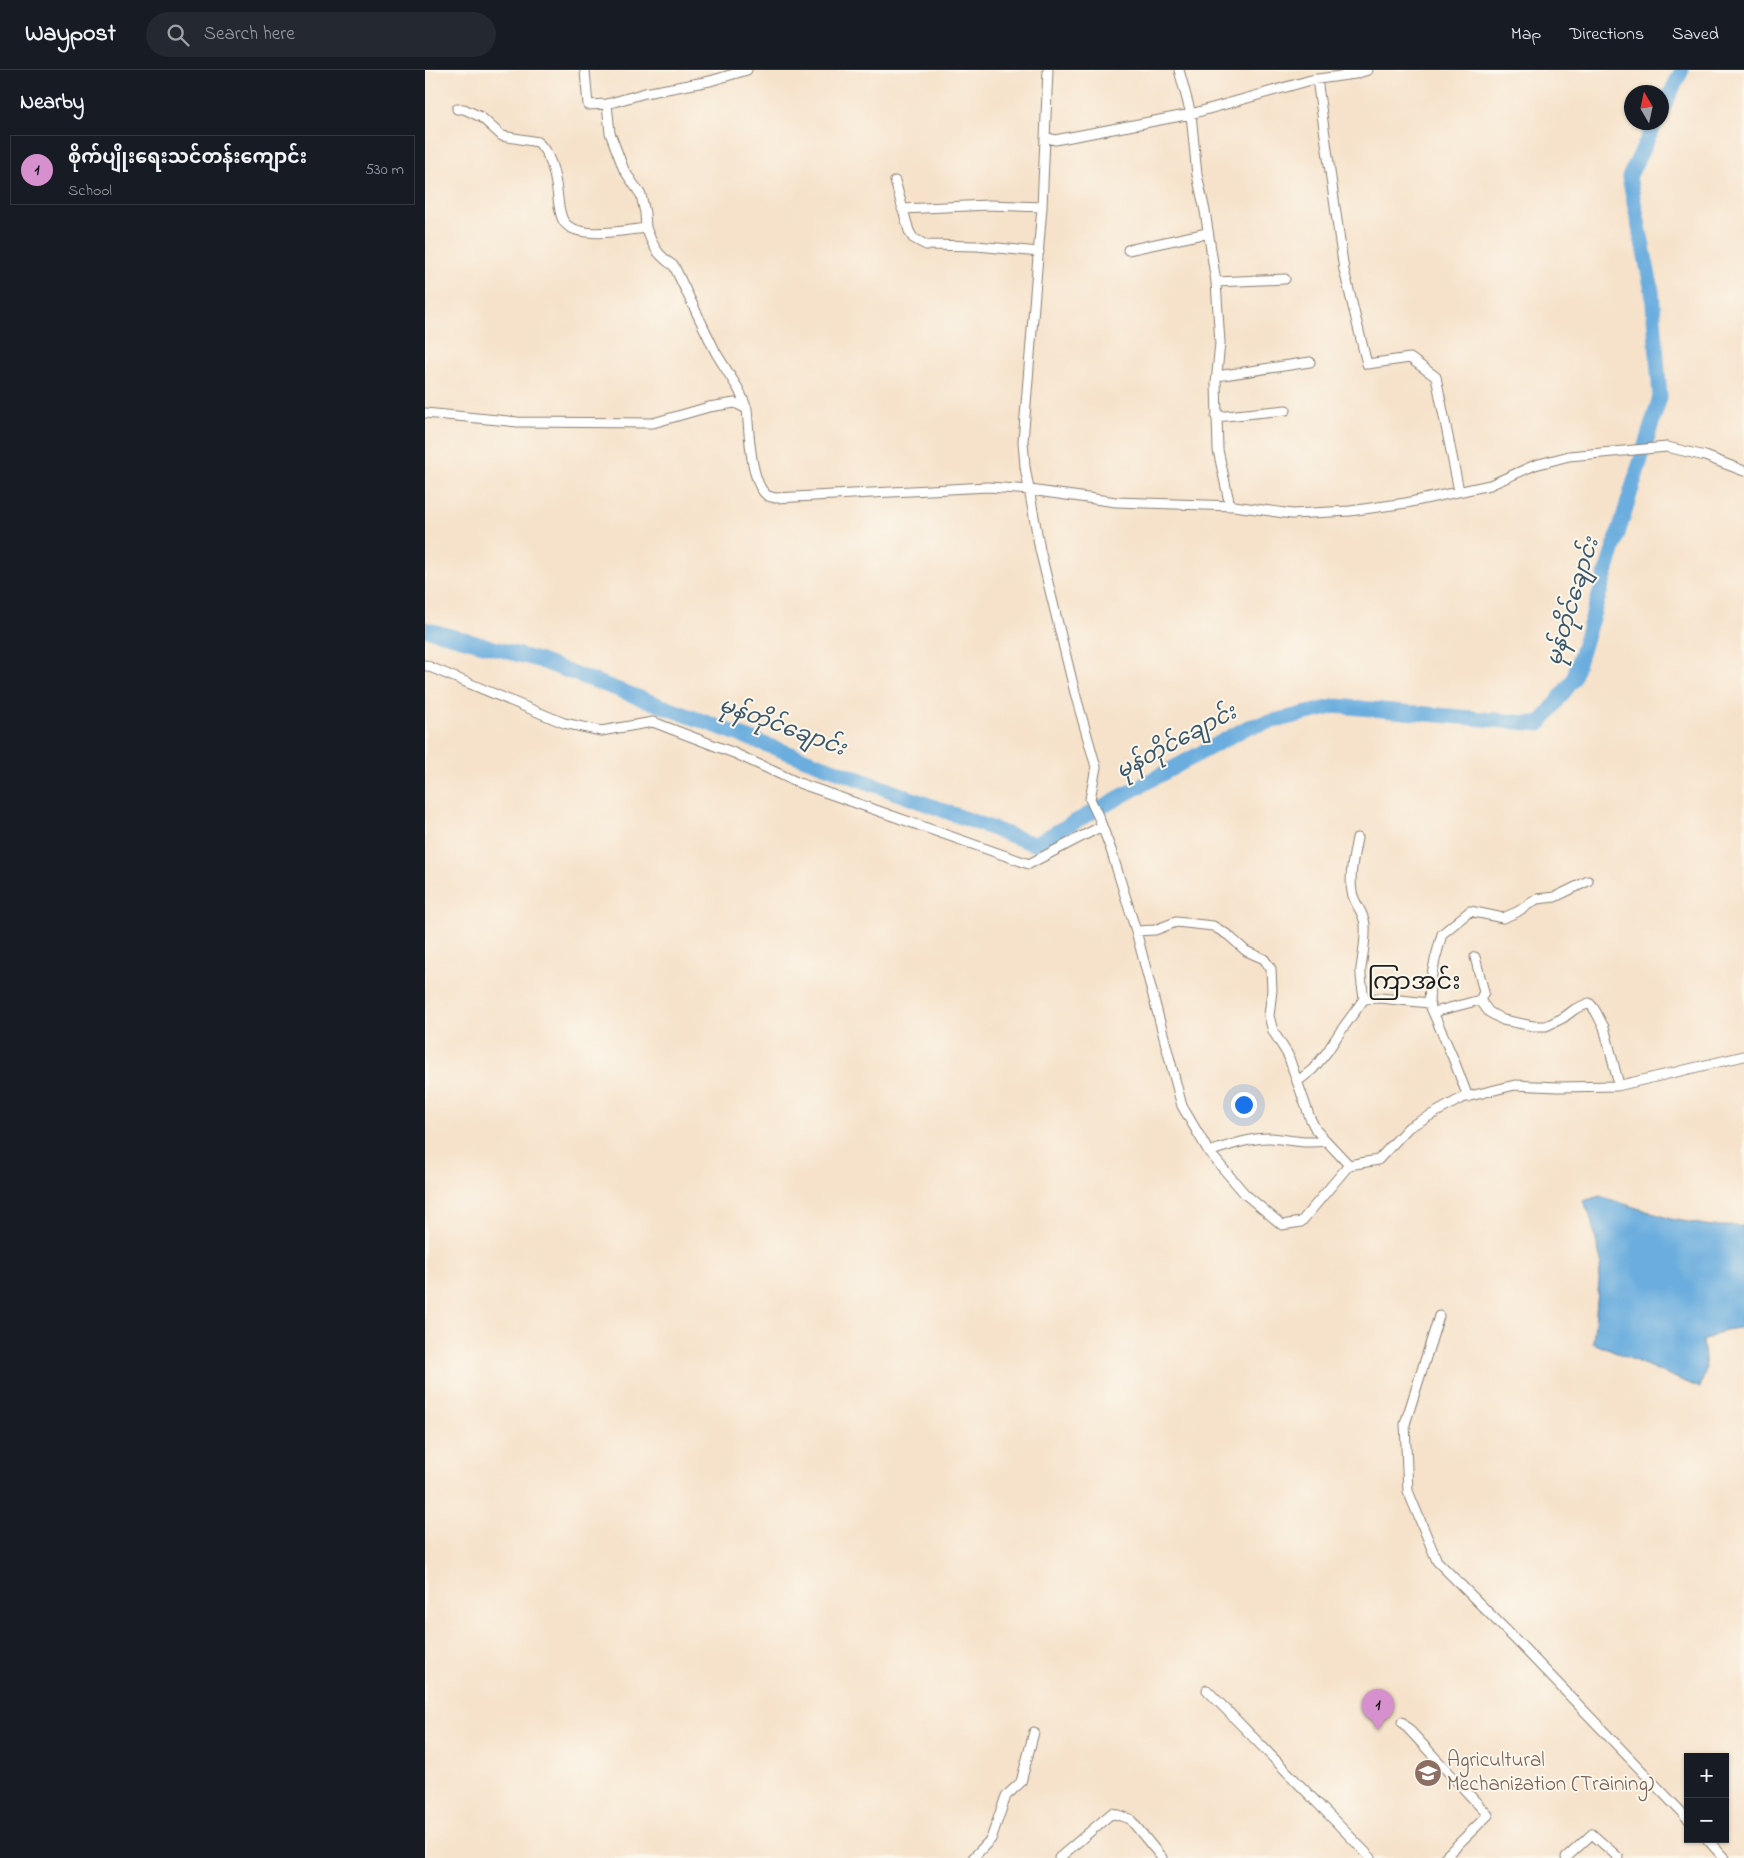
<!DOCTYPE html>
<meta charset="utf-8">
<style>
:root{--surface:#171b24;--page:#242831;--text:#f1f3f6;--muted:#9ea1a6;--line:#363941;--accent:#d690ce}
body{margin:0;font-family:"Indie Flower","Noto Sans Myanmar",sans-serif;background:var(--page);color:var(--text)}
.controls{position:absolute;right:15px;bottom:15px;display:grid;overflow:hidden;border-radius:0px;box-shadow:0 1px 4px #0004}
.controls button{width:45px;height:45px;display:grid;place-items:center;padding:0;border:0;border-bottom:1px solid var(--line);background:var(--surface);color:var(--text);font:25px sans-serif}
.compass{position:absolute;left:1199px;top:15px;width:45px;height:45px;border-radius:50%;background:var(--surface);box-shadow:0 1px 4px #0004;rotate:351deg}
.you{position:absolute;left:818px;top:1034px;width:18px;height:18px;margin:-12px;border:4px solid #fff;border-radius:50%;background:#1a73e8;box-shadow:0 0 0 8px #1a73e833}
.badge{display:grid;place-items:center;width:32px;height:32px;border-radius:50%;background:var(--accent);color:#111;font-size:16px;font-weight:700}
.pin{position:absolute;translate:-50% -41px;filter:drop-shadow(0 1px 2px #0008)}
.pin::after{content:'';position:absolute;top:26px;width:18px;height:15px;background:inherit;clip-path:polygon(0 0,100% 0,50% 100%)}
.list{margin:0;padding:0;list-style:none}
h2{display:flex;justify-content:space-between;align-items:center;height:65px;margin:0;padding:0 20px;font-size:21px}
h2 small{font-size:16px;font-weight:400;color:var(--muted)}
.list li{display:grid;grid-template-columns:32px 1fr auto;gap:15px;align-items:center;box-sizing:border-box;height:70px;margin:0 10px 10px;padding:0 10px;border:1px solid var(--line);border-radius:0px}
.list b{display:block;font-size:19px;white-space:nowrap}
.list p{margin:0;font-size:16px;white-space:nowrap;color:var(--muted)}
.list em{font-size:16px;font-style:normal;color:var(--muted)}
.icon{flex:none;width:28px;height:28px;fill:none;stroke:currentColor;stroke-width:2;stroke-linecap:round;stroke-linejoin:round}
.map{position:relative;flex:none;width:1319px;height:1788px;overflow:hidden}
header{display:flex;align-items:center;gap:30px;box-sizing:border-box;height:70px;padding:0 25px;background:var(--surface);border-bottom:1px solid var(--line)}
header strong{font-size:24px}
nav{display:flex;gap:28px;margin-inline-start:auto;font-size:18px}
.search{width:350px;height:45px;background:var(--page);display:flex;align-items:center;gap:12px;box-sizing:border-box;padding:0 18px;border-radius:28px;color:var(--muted);font-size:19px}
main{display:flex}
aside{flex:1;background:var(--surface)}
.map>svg:first-child{display:block}
.water{fill:#6aadde;stroke:#43647d}
.lines{fill:none;stroke-linecap:round;stroke-linejoin:round}
.river{stroke:#6aadde;stroke-width:15}
.minor-casing{stroke:#897f73;stroke-width:11}
.minor{stroke:#fff;stroke-width:9}
.labels{text-anchor:middle;dominant-baseline:central;stroke-width:4;stroke-linejoin:round;paint-order:stroke}
.education-label{font-size:21px;fill:#785e54;stroke:#fbf7ec;text-anchor:start}
.water-label{font-size:22px;font-style:italic;fill:#3b566a;stroke:#fbf7ec}
.quarter-label{font-size:24px;fill:#1c1c1c;stroke:#fbf7ec}
</style>
<header>
<strong>Waypost</strong>
<div class="search"><svg class="icon" aria-label="search" viewBox="0 0 24 24"><circle cx="10" cy="10" r="6"/><path d="M15 15l6 6"/></svg>Search here</div>
<nav><a>Map</a><a>Directions</a><a>Saved</a></nav>
</header>
<main>
<aside>
<h2>Nearby<small></small></h2>
<ul class="list">
<li><span class="badge">1</span><div><b>စိုက်ပျိုးရေးသင်တန်းကျောင်း</b><p>School</p></div><em>530 m</em></li>
</ul>
</aside>
<div class="map">
<svg width="1319" height="1788" viewBox="0 0 1319 1788">
<rect width="100%" height="100%" fill="#fbf7ec"/>
<filter id="ink" filterUnits="userSpaceOnUse"><feTurbulence type="fractalNoise" baseFrequency=".02" numOctaves="2"/><feDisplacementMap in="SourceGraphic" scale="10" xChannelSelector="R" yChannelSelector="G"/><feConvolveMatrix kernelMatrix="1 2 1 2 8 2 1 2 1" color-interpolation-filters="sRGB"/></filter>
<filter id="wash" filterUnits="userSpaceOnUse"><feTurbulence type="fractalNoise" baseFrequency=".0096" numOctaves="4" result="noise"/><feDisplacementMap in="SourceGraphic" scale="20" xChannelSelector="R" yChannelSelector="G"/><feGaussianBlur stdDeviation="1.12" result="paint"/><feColorMatrix in="noise" values="0 0 0 0 0 0 0 0 0 0 0 0 0 0 0 0 0 1.4 0 .05"/><feComposite in="paint" operator="in"/></filter>
<g filter="url(#wash)">
<rect width="100%" height="100%" fill="#f6e2ca"/>
<!-- water -->
<path class="water" d="M1175,1126L1246,1149L1286,1156H1319V1257L1300,1260L1278,1271L1281,1299L1275,1318L1168,1273L1176,1191L1165,1145L1158,1131Z"/>
<g class="lines">
<!-- river -->
<path class="river" d="M1236,42L1257,0
M0,559L113,590L609,774L823,657L912,636L1115,654L1148,610L1235,327L1227,221L1204,107L1231,52"/>
</g>
</g>
<g filter="url(#ink)">
<g class="lines">
<!-- minor casing -->
<g class="minor-casing">
<path id="minor" d="M623,0L617,137L598,371L600,397L615,480L651,627L671,697L665,729L674,748L686,780L711,861L757,1036L784,1082L820,1124L857,1155L876,1152L924,1095L953,1090L984,1057L1037,1028L1090,1015L1133,1017L1192,1016L1319,986
M754,0L766,44L772,105L780,141L791,212L795,273L791,313L793,380L805,436
M160,1L163,35L182,34L185,63L199,100L216,125L220,143L221,158
M892,9L919,200L942,294L985,288L1011,307L1034,421
M182,34L220,23L285,11L322,0
M32,39H39L56,47L77,66L113,72C125,85 128,97 131,114C133,124 133,138 137,148C146,172 201,160 221,158C228,176 232,185 249,196L291,283L314,320L322,339
M621,67L630,70L766,44L886,10L930,4L943,0
M470,111L484,161L488,168L501,175L552,176L614,182
M477,139L564,135L617,137
M703,180L782,163
M791,212L860,209
M792,306L885,292
M0,343L93,352L228,353L284,337L310,333L322,339C324,359 325,415 343,426C345,427 348,427 350,428L563,417L605,420L691,432L809,436L867,444L925,441L981,433L1065,415L1110,395L1144,386L1242,377L1280,386L1319,401
M791,347L861,340
M0,595L139,653L176,661L228,652L309,683L374,713L604,794L677,756
M932,768C929,785 924,805 927,822C929,834 939,842 940,855C941,869 938,884 936,898C935,907 938,919 939,929
M711,861L730,860L751,852L788,856L803,865L821,881L839,889L846,899L847,920L844,946L848,961L863,985L885,1048L891,1060L924,1095
M1050,887L1059,922L1055,930
M1004,933L1005,913L1010,890L1017,864L1045,841L1078,848L1092,842L1112,829L1130,827L1163,811
M1009,942L1055,930L1064,942L1078,950L1108,956H1121L1138,948L1150,939L1164,933C1172,940 1173,948 1179,957L1194,1015
M872,1012L888,999L902,982L915,962L939,929L955,928L1004,933L1028,988L1043,1027
M784,1082C802,1076 827,1067 846,1068C867,1070 878,1074 901,1071
M1014,1246L980,1354L983,1421L1012,1491L1094,1573L1263,1749
M782,1620L946,1788
M977,1652L1063,1745L1019,1788
M1282,1769L1299,1788
M548,1788L566,1769L581,1726L596,1712L609,1662
M634,1788L687,1743L705,1749L737,1788
M1141,1788L1167,1764L1194,1788"/>
</g>
<!-- minor -->
<use href="#minor" class="minor"/>
</g>
</g>
<!-- icons -->
<defs>
<g id="school-disc" transform="scale(1.4375)"><circle r="9.5" fill="#8d6e63" stroke="#fbf7ec"/><path d="M0-5L7-2L0 1L-7-2ZM-4 1L0 2.5L4 1V4Q0 6-4 4Z" fill="#fff"/></g>
</defs>
<g fill-rule="evenodd">
<use href="#school-disc" x="1003" y="1703"/>
</g>
<g class="labels">
<!-- education labels -->
<g class="education-label">
<text x="1022" y="1691">Agricultural<tspan x="1022" dy="24">Mechanization (Training)</tspan></text>
</g>
<!-- water labels -->
<g class="water-label">
<text transform="translate(1149 532) rotate(-73)">မုန်တိုင်ချောင်း</text>
<text transform="translate(357 658) rotate(20)">မုန်တိုင်ချောင်း</text>
<text transform="translate(752 673) rotate(-28)">မုန်တိုင်ချောင်း</text>
</g>
<!-- quarter labels -->
<g class="quarter-label">
<text x="989" y="913">ကြာအင်း</text>
</g>
</g>
</svg>
<div class="controls">
<button>+</button>
<button>−</button>
</div>
<svg class="compass" viewBox="-18 -18 36 36"><path d="M0-13l5 13h-10z" fill="#e53935"/><path d="M0 13l5-13h-10z" fill="#9ea1a6"/></svg>
<div class="you"></div>
<div class="pin badge" style="left:953px;top:1660px">1</div>
</div>
</main>
